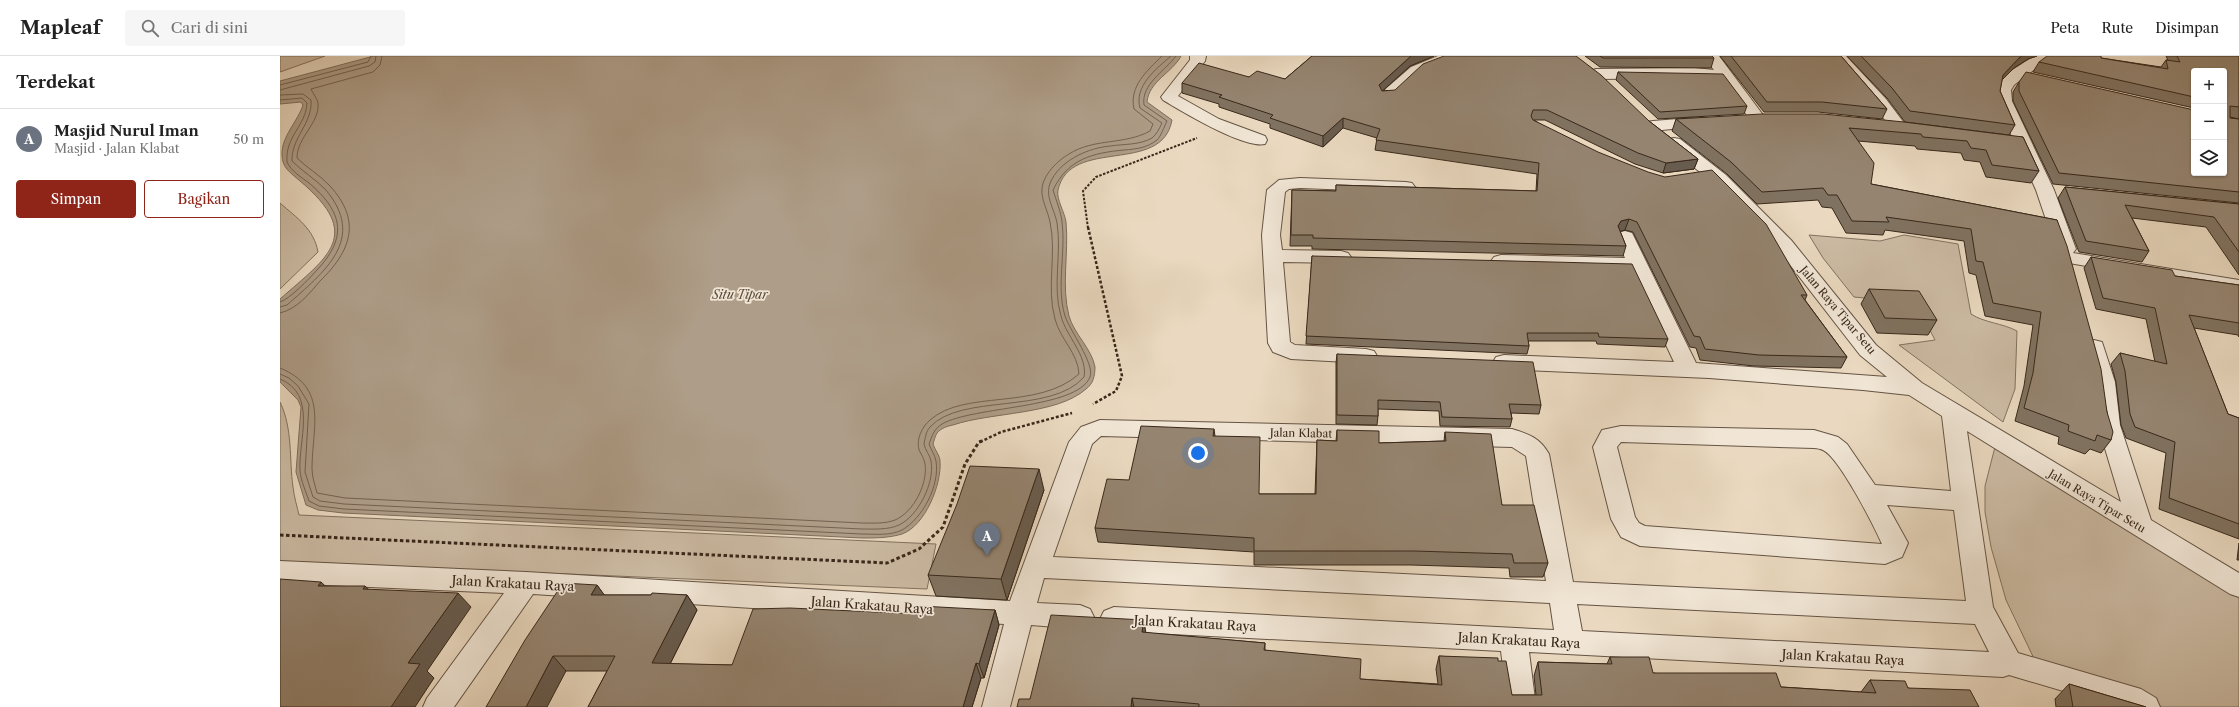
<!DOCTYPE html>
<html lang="id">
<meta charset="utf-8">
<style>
:root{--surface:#fff;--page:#f6f6f6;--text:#222;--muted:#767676;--line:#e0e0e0;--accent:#8f2418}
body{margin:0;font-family:"Libre Caslon Text",serif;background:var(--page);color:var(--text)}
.controls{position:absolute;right:12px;top:12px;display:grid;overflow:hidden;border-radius:4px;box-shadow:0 1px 3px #0004}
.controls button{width:36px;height:36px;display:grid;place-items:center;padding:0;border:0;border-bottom:1px solid var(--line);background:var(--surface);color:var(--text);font:20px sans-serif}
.you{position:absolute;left:918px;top:397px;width:14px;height:14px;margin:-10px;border:3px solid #fff;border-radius:50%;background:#1a73e8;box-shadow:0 0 0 6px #1a73e833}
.badge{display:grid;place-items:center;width:26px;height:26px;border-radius:50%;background:var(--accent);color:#fff;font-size:13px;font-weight:700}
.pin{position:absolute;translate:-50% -33px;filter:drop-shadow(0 1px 2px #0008)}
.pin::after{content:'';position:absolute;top:21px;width:14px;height:12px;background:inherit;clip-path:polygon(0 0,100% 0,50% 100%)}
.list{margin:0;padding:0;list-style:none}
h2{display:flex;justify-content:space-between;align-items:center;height:52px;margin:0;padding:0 16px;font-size:17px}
h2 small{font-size:13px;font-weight:400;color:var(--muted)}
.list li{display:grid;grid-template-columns:26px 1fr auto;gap:12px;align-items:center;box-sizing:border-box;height:60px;padding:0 16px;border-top:1px solid var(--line)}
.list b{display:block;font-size:15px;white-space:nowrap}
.list p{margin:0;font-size:13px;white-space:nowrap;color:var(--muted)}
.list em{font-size:13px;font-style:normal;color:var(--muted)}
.actions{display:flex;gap:8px;padding:12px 16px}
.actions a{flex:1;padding:9px 0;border:1px solid var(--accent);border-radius:4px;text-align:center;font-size:14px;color:var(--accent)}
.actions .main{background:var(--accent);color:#fff}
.icon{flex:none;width:22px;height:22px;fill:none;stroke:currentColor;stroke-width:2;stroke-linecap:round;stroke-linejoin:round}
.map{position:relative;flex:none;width:1959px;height:651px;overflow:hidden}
header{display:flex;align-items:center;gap:24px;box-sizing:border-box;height:56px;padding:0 20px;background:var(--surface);border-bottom:1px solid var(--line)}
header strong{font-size:19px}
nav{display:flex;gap:22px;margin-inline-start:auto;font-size:14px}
.search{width:280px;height:36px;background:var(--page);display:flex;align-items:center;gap:10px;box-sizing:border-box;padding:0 14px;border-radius:4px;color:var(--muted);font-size:15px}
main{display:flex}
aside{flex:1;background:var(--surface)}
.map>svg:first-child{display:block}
.green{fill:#ccbba4;stroke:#82725f}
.water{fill:#ae9d88;stroke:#7f6e5c}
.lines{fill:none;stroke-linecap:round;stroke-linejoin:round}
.shore{stroke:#746251;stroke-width:1}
.minor-casing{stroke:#655444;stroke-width:2}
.path-far2{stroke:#39281a;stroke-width:2;stroke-dasharray:2.5 1.5;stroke-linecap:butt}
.path-far1{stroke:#39281a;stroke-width:2.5;stroke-dasharray:3 2;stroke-linecap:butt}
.path{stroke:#39281a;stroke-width:3;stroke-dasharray:3.5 2.5;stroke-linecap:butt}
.minor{fill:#f1e6d6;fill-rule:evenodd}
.wall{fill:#807260;stroke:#39281a}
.shaded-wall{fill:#685c4e;stroke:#39281a}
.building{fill:#958470;stroke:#39281a}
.labels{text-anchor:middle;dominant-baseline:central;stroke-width:3.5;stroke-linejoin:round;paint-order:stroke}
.street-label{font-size:11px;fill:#39281a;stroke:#f1e6d6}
.water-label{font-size:12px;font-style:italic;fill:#5c4b3b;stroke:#f1e6d6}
.near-street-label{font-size:13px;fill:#39281a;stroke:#f1e6d6}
</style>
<header>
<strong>Mapleaf</strong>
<div class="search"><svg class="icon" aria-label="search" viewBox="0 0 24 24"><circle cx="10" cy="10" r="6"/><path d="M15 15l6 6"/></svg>Cari di sini</div>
<nav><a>Peta</a><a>Rute</a><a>Disimpan</a></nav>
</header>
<main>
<aside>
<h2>Terdekat<small></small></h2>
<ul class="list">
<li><span class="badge" style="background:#6b7280">A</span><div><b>Masjid Nurul Iman</b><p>Masjid · Jalan Klabat</p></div><em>50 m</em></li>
</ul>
<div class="actions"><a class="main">Simpan</a><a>Bagikan</a></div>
</aside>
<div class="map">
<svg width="1959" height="651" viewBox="0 0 1959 651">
<rect width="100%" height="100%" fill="#ead9c0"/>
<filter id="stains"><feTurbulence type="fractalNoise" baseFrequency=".005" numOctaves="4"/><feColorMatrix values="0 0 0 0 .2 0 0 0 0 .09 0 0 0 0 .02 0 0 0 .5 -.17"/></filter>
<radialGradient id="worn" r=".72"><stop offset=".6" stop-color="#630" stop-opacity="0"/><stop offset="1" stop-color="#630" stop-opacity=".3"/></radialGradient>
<!-- green -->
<path class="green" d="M0,0H45L0,16Z
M0,147C17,162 34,173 38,196L0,233Z
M1529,179L1600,185L1624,179L1678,188L1691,258C1705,267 1722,267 1737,275L1735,333L1723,366L1619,289L1655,284L1636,247L1574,241L1543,202Z
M0,346C13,373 9,403 13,431C14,441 17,450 19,459L656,488L647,533L0,506Z
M1717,383L1959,528V651H1870L1758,611L1726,544L1711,491L1705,456V430Z"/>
<!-- water -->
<path class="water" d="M94,0H901C892,17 869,25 867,46L892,64C882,120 790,80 778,134C776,143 785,157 786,166C789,197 781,229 789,260C794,278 812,293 815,311C815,320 813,328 806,333C777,359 711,356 673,369C668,370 661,372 657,377C655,380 654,385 653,388C655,394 660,400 660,405C662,428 645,470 622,478C609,482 595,482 582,482L63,457L38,454L26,449L16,416L21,351L18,344L0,326V243C49,200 84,179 20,125C11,117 2,112 2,99C1,81 18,65 23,49L21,46L0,48V25Z"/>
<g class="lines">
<!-- shore -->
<path class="shore" d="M0,29L88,6L91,0
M0,34L89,10L95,6L96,0
M0,39L23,38L31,44C33,67 11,82 12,105C22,115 35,123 45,133C88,183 44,216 7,249L0,251
M0,44L22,42L27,47C26,70 5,80 7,106C11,115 21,121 29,127C63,156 68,181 37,214C29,223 10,243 0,246
M0,257C17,253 29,238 40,225C71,195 82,165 50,130C40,119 27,112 17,102C17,81 40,67 38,47C37,42 33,38 31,33L93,16L100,9L102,0
M0,312C49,332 32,371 32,413C32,421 35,429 37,437L65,442L582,467C593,467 605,468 615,464C634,456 648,427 645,408C644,402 641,398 639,394C636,383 642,371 650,364C685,333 757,355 799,318C798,297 780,283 775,263C766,231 777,198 770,166C768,155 761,144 762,133C763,119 777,105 789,98C814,82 845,89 870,75L873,68L854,53C849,30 867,15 882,0
M0,318L9,322L18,330L29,348L25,416L33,441L40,445L64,448L582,473C594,473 608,474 619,469C638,460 655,427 651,405C650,399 645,394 644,388C645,383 646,375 650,371C681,337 771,359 804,321C808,300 786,280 781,260C772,230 782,197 777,167C774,151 763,139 772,123C783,103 809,92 830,90C844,88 860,89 872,82C877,78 879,73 882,67L860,52C854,30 876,13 891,0
M0,323C38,338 18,385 20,415C21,425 26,436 29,445L39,450L64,453L582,478C595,478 610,480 622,474C643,462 660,429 656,405C655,399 651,394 649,388C652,380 654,373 662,368C693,350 797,353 810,321C815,308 790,275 785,260C776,231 786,197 782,166C781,156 776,144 773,134C788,103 812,97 844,94C856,93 867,92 877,84C881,80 884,71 887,65L864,49C861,28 885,15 896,0"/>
<!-- minor casing -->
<g class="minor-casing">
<path id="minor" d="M910,0H926L925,5L898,40L939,63L985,80L987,84L985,88C964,93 903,56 883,44L881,41L910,4Z
M1158,0H1179L1176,3L1141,17L1113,43H1101L1099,40L1101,37L1131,11Z
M1423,0H1439L1486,63L1484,66H1472L1441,24L1415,22L1316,23L1311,21L1308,18L1311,15L1316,13L1415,12L1434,14Z
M1550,0H1566L1606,43L1627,71L1625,75H1613L1594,49Z
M1754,0H1772L1734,29L1731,34L1732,45L1774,134L1796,193L1793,197L1959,224V236L1783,206L1780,202L1783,198L1776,193L1756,134L1716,45C1714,20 1736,13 1754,0Z
M1423,61L1429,63L1431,66L1429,69L1373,75L1367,74L1365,70L1367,66L1373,65Z
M1394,82L1400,83L1446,119L1511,184L1596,289L1642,327L1841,446L1818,369L1813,326L1803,291L1806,286L1814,284L1822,286L1835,326L1840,369L1871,464L1959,517V541L1950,538L1687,375L1713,551L1738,597L1861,633L1876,642L1880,651H1837L1729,619L1723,621L1249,596L1256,651H1228L1221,595L834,575L824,571L820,563L824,555L834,551L1274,574L1270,547L764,522L757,547L800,549L810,553L814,561L810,569L800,573L751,569L730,651H702L724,568L253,538L174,651H143L147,642L224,537L0,527V505L246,516L730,545L789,386L801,371L820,364L1232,373C1249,378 1260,382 1269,398L1293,526L1686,545L1674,454L1607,449L1628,487L1622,501L1605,508L1360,490L1341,481L1331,463L1313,391L1322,374L1341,370L1534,374L1558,381L1567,388L1595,429L1671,435L1662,360L1629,339L1583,334L1429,322L1224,313L1216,311L1213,306L1216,301L1224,299L1394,306L1351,214L1221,211L1214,209L1211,205L1214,201L1221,199L1345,202L1336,181L1338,177L1345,175L1352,177L1354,181L1416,307L1607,321L1580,299L1497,192L1434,127L1388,91L1386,87L1388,83ZM821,380L1232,391L1246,400L1266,525L773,501L812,388ZM1341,386L1534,392C1537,392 1541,393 1543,394C1559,401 1594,470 1602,488L1365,470L1359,467L1355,461L1337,391ZM1297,548L1695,568L1709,596L1302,575Z
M1020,122L1126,126L1132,127L1135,131L1132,135L1126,136L1020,132L1009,133L1005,136L1000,179L1002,194L1061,195L1068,197L1071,201L1068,205L1061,207L1003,206L1010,286L1015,289L1086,293L1094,295L1097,300L1094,305L1086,307L1011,303L993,296L988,287L982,179L987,134L999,124Z"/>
</g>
<!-- path-far2 -->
<path class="path-far2" d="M808,172L803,135L816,121L917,82"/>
<!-- path-far1 -->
<path class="path-far1" d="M808,171L842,320L836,335L813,348
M700,386L721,376L792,357"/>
<!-- path -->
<path class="path" d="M0,479L607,507L639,493L663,471L685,408L699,386L702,385"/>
<!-- minor -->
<use href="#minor" class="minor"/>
</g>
<!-- wall -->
<path class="wall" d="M1032,0H1154L1130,10L1103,34L1369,65L1418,103L1414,113L1383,117L1355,108L1265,64H1254L1527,239L1525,244L1567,301L1561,312L1474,310L1420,304L1416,292L1410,291L1353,176L1345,174L1340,175L1346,190L1343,200L1032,193V190H1010L1012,134L1056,135V129L1256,135L1257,118L1095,94L1097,82L1063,72L1043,91L990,72V68L939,51V48L902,37V27L969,21L1005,23Z
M1305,0H1432L1434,2L1431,12L1320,11Z
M1440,0H1561L1607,53L1602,63L1538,56H1484Z
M1567,0H1757L1748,3L1734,12L1722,24L1720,35L1735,69L1729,79L1625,66L1607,42Z
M1886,0H1959V63L1950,61V62L1959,63V147L1773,128L1733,45V36L1739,26L1944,117L1914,15V52L1753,16L1759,6L1821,2L1881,11L1886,4H1888Z
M1338,16L1467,50L1464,58L1378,63L1336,24Z
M1396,63L1743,81L1759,115L1751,127L1706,121L1700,106L1684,104L1681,97L1637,93L1635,90L1578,85L1591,128L1777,164L1827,356L1831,384L1821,397L1810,393L1805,398L1778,388L1779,381L1735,365L1744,330L1753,269L1705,260L1696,219L1689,217L1684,185L1605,174L1603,179L1566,177L1552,152L1542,151L1538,144L1477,148L1447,118L1392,75Z
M1785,131L1959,148V219L1926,171L1852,162L1869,195L1862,206L1799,196L1778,142Z
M1032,200L1388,283L1385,291L1317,288L1316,285H1248L1249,290L1247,298L1026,288Z
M1811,201L1895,220L1959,229V281L1958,279L1914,272L1948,358L1959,362V483L1879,453L1886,397L1846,382L1841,369L1836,326L1831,308L1840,297L1875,306L1866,263L1816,253L1804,212Z
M1589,233L1657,264L1648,279L1597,277L1581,248Z
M1057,298L1261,349L1259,358L1231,357L1232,363L1230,371L1160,370L1159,355L1098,353V360L1097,369L1056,368V307Z
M934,373L935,380L979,438H1035L1037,384L1056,385L1057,374L1099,387L1164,385L1165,376L1268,507L1263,521H1230L1229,512L1131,509H974V496L818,486L815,472L849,424Z
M764,434L727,544L656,540L648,519Z
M1959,487V504H1957Z
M317,529L324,539H407L417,554L390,608L452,609L637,558L715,554L719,569L704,622H701L692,651H308L327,615H286L206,651Z
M866,577L985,587V594L1080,623L1158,628L1156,613L1159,600L1218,605L1232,639H1256L1254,620L1258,606L1327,608L1330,601L1373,617L1501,631L1581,636L1590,624L1628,632L1699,651H737L750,643Z
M1789,628L1866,651H1776L1775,643Z"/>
<!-- shaded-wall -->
<path class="shaded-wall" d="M1131,0H1154L1130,10L1098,39L1099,29Z
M1742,0H1757L1748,3L1734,12L1717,29L1723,19L1739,2Z
M1063,62V72L1043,91V80Z
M1418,103L1414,113L1383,117L1386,107Z
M1349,163L1345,174L1338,176V170L1341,165Z
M759,413L764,434L727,544L721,523Z
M41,526L56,540L38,530Z
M317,529L328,544L311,539Z
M85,530L100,544L83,533Z
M178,537L191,551L147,615L154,622L135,651H111L128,607Z
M407,539L417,554L383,622L372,607Z
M715,554L719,569L704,622L699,608Z
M864,564L866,578L862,576Z
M273,600L286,615L267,651H246Z
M696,607L701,622L692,651H683Z
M852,642L854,651H851Z"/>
<!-- building -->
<path class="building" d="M1032,0H1131L1099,29L1102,35L1115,34L1143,8L1164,0H1296L1321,19L1369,65L1418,103L1386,107L1358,97L1267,54H1253L1251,60L1253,64L1318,96L1368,116L1385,121L1432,114L1486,168L1527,239H1521L1567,301L1479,299L1425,293L1420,281L1414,280L1357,166L1349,163L1341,165L1338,170L1346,190L1033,182V179H1011L1012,134L1056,135V129L1257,135L1259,107L1096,84L1100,73L1063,62L1043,80L990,62L993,59L939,41L942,39L902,27L919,7L969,21L977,15L1005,23Z
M1320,0H1432L1434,2H1323Z
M1451,0H1561L1607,53L1542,46H1487Z
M1581,0H1742L1739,2L1723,19L1720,35L1735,69L1630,55L1612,32Z
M1767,0H1821V2L1888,13L1886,4L1900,6L1897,0H1959V51L1950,50V62L1959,63V136L1779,117L1739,35V26L1746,16L1914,54V117H1944V15H1914V41L1759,6Z
M1338,16L1443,18L1467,50L1380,56Z
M1482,58H1543L1624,66L1743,81L1759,115L1712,109L1706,94L1691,92L1687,85L1643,81L1641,78L1569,72L1594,107L1591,128L1777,164L1787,190L1821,313L1827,356L1833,376L1831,384L1817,379L1815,385L1788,375L1789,369L1744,352L1753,317L1761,256L1713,247L1703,206L1696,205L1691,173L1606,161L1609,166L1572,165L1557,139H1548L1543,132L1482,136L1451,106L1396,63Z
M1785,131L1959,148V196L1934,161L1845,149L1869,195L1806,185Z
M1032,200L1352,208L1388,283L1319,281L1318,277H1247L1249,290L1026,280Z
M1811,201L1892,214L1895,220L1959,229V267L1909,259L1948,358L1959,362V468L1889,442L1895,386L1855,371L1850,358L1845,315L1840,297L1887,308L1875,252L1823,242Z
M1589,233L1639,235L1657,264L1605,262Z
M1057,298L1253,306L1261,349L1229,348L1232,363L1162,361L1160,346L1098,344V360L1057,359Z
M861,370L934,373L933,380L980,381L979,438H1036L1037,384L1057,385V374L1099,375V387L1166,385L1165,376L1211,378L1222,449H1254L1268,507H1234L1232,498L1134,495H974V482L815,472L827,423L849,424Z
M690,410L759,413L721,523L648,519L677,448Z
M0,523L41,526L38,530H85L83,533L178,537L128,607L140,608L111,651H0Z
M283,527L317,529L311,539H371L372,537L407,539L372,607L452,609L473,553L510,552L637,558L640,550L715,554L699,608L696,607L683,651H308L335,600H273L246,651H206L245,584Z
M771,559L864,564L862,576L985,587L984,594L1081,603L1080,623L1162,629L1159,600L1218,602V605H1226L1232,639H1262L1258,606L1332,608L1330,601H1369L1373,617H1496L1501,631L1596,637L1590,624L1625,625L1628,632L1690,634L1699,651H919V648L852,642L851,651H737L739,643H750Z
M1789,628L1866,651H1793Z"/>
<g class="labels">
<!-- street labels -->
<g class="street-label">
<text transform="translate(1558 254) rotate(50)">Jalan Raya Tipar Setu</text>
<text transform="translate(1021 377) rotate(1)">Jalan Klabat</text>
<text transform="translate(1817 445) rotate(31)">Jalan Raya Tipar Setu</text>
</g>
<!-- water labels -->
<g class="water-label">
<text x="460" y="238">Situ Tipar</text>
</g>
<!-- near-street labels -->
<g class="near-street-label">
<text transform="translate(233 527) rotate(3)">Jalan Krakatau Raya</text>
<text transform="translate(592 549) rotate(4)">Jalan Krakatau Raya</text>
<text transform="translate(915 567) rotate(3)">Jalan Krakatau Raya</text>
<text transform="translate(1239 584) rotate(3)">Jalan Krakatau Raya</text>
<text transform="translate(1563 601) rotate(3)">Jalan Krakatau Raya</text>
</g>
</g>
<rect width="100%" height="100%" filter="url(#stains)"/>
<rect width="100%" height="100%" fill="url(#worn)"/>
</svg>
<div class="controls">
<button>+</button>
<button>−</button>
<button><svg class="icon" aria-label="layers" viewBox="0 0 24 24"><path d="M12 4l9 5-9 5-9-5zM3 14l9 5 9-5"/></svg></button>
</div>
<div class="you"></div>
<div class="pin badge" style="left:707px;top:500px;background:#6b7280">A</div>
</div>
</main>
